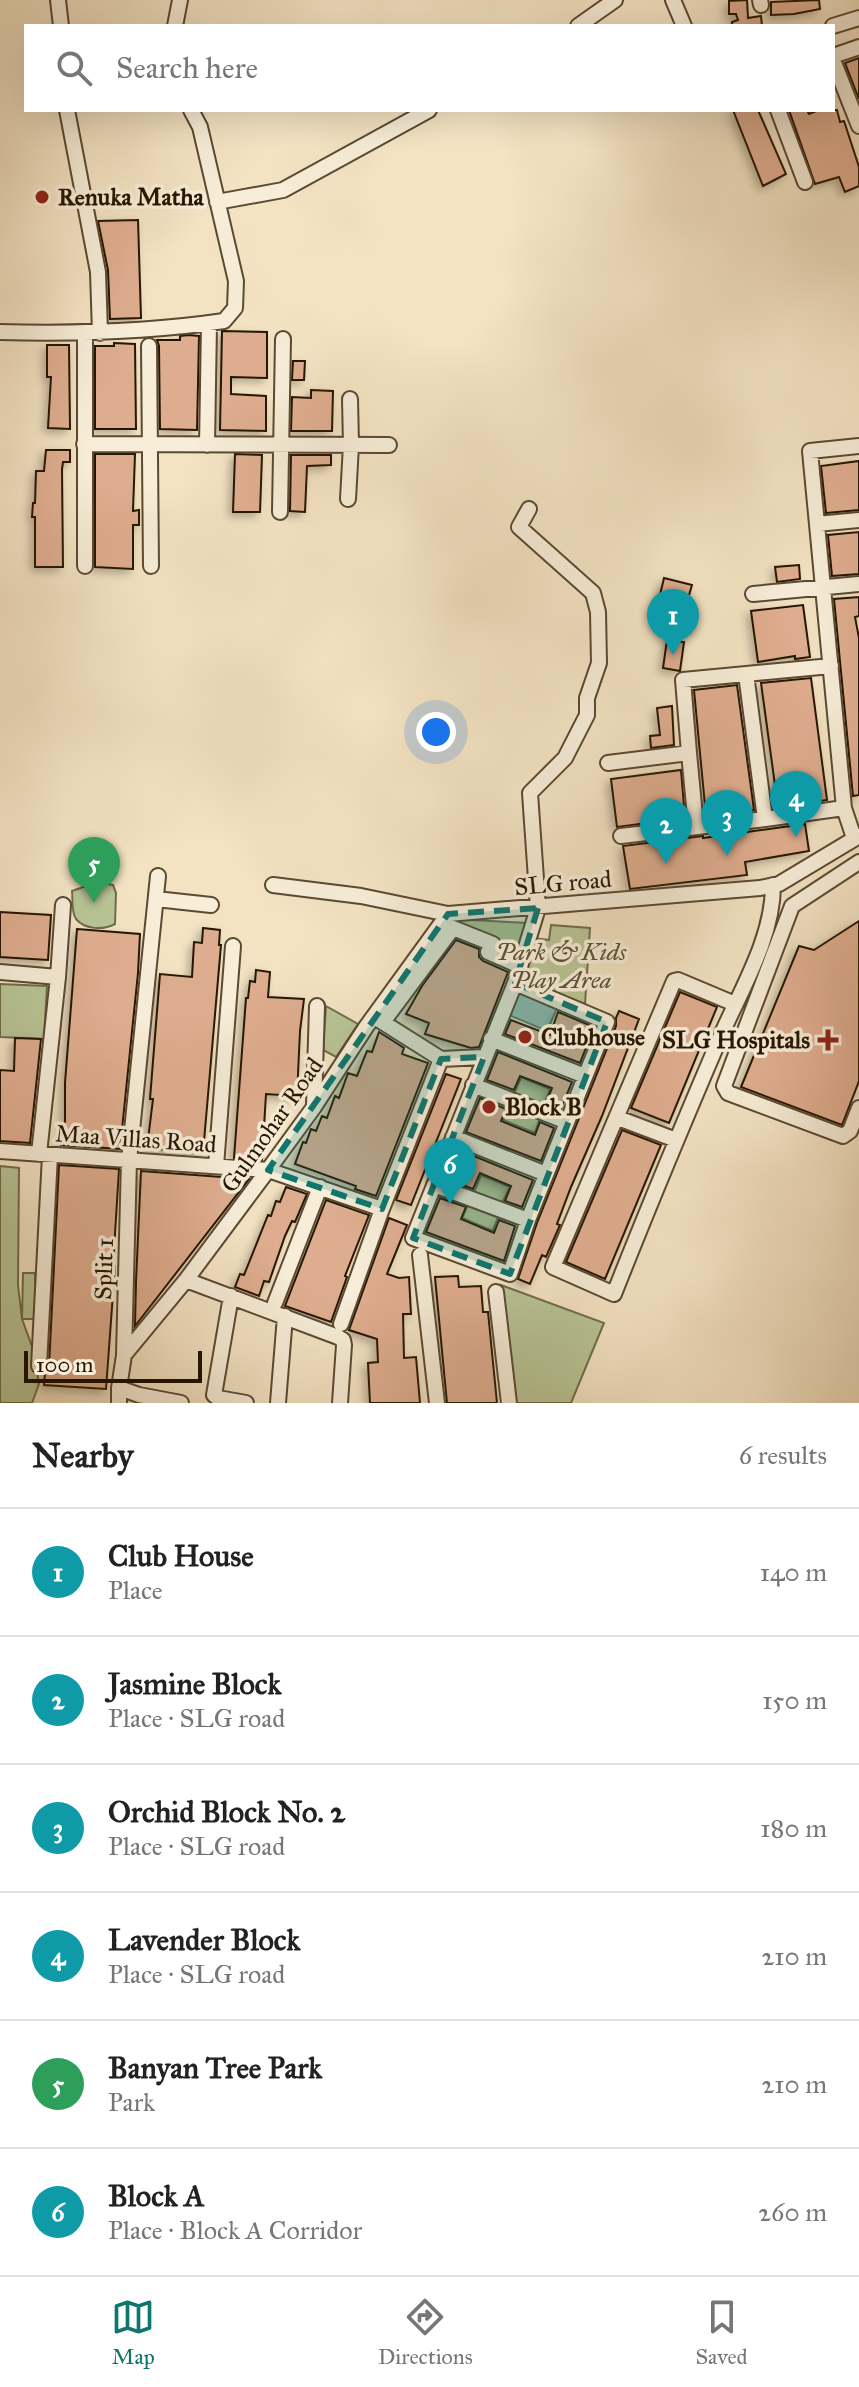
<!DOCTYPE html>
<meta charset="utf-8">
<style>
:root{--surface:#fff;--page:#f6f6f6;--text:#222;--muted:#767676;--line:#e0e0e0;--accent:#0f766e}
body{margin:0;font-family:"IM FELL Great Primer",serif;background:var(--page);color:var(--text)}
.scale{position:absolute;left:24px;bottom:20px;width:178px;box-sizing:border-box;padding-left:8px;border:4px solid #281601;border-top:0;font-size:22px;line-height:28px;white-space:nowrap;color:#281601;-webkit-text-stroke:6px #f7edd8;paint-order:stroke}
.you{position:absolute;left:436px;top:732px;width:28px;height:28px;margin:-20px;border:6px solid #fff;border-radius:50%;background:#1a73e8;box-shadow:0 0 0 12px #1a73e833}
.badge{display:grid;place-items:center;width:52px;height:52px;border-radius:50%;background:var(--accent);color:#fff;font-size:26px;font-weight:700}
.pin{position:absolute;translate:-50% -66px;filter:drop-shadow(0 2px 4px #0008)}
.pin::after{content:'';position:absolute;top:42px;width:28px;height:24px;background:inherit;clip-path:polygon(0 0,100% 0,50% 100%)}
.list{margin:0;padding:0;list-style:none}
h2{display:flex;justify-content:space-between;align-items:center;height:104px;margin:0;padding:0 32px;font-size:34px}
h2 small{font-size:26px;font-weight:400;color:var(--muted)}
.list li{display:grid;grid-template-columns:52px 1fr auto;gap:24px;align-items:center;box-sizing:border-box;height:128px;padding:0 32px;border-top:2px solid var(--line)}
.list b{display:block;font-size:30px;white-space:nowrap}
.list p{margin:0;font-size:26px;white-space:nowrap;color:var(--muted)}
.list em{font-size:26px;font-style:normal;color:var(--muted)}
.icon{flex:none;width:44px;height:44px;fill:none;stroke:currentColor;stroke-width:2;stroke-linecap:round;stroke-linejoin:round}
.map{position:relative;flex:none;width:859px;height:1403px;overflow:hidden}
.search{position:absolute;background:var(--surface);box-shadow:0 8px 32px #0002;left:24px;right:24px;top:24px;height:88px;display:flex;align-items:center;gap:20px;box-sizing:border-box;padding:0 28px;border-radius:0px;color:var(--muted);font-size:30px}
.sheet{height:872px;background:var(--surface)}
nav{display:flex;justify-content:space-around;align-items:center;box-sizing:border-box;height:112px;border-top:2px solid var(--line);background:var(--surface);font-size:22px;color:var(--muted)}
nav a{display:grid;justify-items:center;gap:4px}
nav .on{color:var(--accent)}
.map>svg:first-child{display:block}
.green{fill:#b8c495;stroke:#706d4b;stroke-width:2}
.water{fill:#9bbeb3;stroke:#6d7b6c;stroke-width:2}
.building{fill:#dead8f;stroke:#281601;stroke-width:2;filter:url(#shadow)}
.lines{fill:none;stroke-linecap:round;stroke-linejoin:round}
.minor-casing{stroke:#5b4932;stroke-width:18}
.minor{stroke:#f7edd8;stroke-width:14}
.marked{fill:#0f766e;fill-opacity:0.2;stroke:#0f766e;stroke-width:6;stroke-dasharray:16 10;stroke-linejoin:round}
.poi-dot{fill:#8f2418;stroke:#f7edd8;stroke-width:3}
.labels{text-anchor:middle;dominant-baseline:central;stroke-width:7;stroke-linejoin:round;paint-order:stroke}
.poi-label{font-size:24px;font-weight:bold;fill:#281601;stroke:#f7edd8;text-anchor:start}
.street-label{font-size:24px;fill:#281601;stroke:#f7edd8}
.park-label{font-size:24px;font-style:italic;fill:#5a5335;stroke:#f7edd8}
</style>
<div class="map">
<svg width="859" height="1403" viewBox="0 0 859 1403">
<defs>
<filter id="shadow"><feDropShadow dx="-4" dy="4" stdDeviation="4" flood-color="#0004"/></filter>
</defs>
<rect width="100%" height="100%" fill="#f3e3c3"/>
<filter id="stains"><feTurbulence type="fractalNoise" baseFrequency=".0025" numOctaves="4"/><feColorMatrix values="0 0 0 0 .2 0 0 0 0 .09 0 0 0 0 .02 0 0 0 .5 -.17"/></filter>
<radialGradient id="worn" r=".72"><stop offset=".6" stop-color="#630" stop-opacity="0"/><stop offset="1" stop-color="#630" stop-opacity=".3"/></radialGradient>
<!-- green -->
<path class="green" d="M662,602L689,607L687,613L693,615L691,632L655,627Z
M97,882L113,885L116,893L115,924C104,930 85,930 76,919C71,912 73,899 72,891Z
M451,919L528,923L516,962L449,925Z
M551,925L590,928L585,1004L524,982L535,938L549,940Z
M0,984L47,986L44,1039L0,1037Z
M326,1006L358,1024L336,1057L323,1050Z
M521,1077L550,1089L542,1110L512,1099Z
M511,1102L541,1114L535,1133L503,1120Z
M0,1166L19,1168L18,1285L22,1319L23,1273H35L36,1319H22L34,1352L39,1384L32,1403H0Z
M481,1175L510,1187L500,1207L472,1197Z
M470,1200L500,1211L493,1231L462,1218Z
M501,1285L604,1323L571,1403H515Z"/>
<!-- water -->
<path class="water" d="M520,989L558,1006L547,1031L509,1015Z"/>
<!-- building -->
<path class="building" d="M747,0L748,18L761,16L762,26H732V22L738,20L736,14H729V1Z
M819,0L820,9L794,14L771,15V2Z
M859,58V99L845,63Z
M733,110H758L786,174L763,186Z
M789,110H807L809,114L819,110H837L840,122L844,121L859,167V186L845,192L839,177L815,184Z
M138,220L141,318L110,319L108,270L98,221Z
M222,331L267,332V378L231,377V394L266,396V431L220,430Z
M189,335L199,336L197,430L160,429L159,346L157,340H180V336Z
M114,343L135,344L136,429H95V346H114Z
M47,345H69L70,429L48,428L51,377H47Z
M293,361H305L304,380H292Z
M311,390L333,391L332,431H291L292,397L311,398Z
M46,450H70V462H63L62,469L63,567H35V517H32L33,503H35L36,471H44Z
M95,454H135L133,511L139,510V525H133V569L95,567Z
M235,454L262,455L260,512H233Z
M291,455H331V465L307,466L305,512L290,511Z
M859,461V510L826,513L821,466Z
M859,532V574L832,576L828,535Z
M799,565L800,579L777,582L775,567Z
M664,578L692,585L687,602L660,595Z
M859,597V616L855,617L859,638V795L853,796L834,599Z
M803,605L810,657L795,659V656L758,662L751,611Z
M667,640L684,642L680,671L663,668Z
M811,678L827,800L778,807L761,683Z
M737,685L754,810L706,816L694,690Z
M672,706L674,745L651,748L650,736L660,735L657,708Z
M681,770L685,818L617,827L611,779Z
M805,824L809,851L745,862L747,875L630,889L623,846L703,836V838Z
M0,912L51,915L48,960L0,957Z
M859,921V1081L842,1125L741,1087L799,946L814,950Z
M203,928L220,930L219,945H221L203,1153L147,1148L153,1099H150L160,974L192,977L194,942L202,943Z
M77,929L140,934L138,973L120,1149L61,1145L65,1121V1083Z
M456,940L479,949V957L483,961L508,972L479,1047L471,1048L425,1034L429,1023L406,1014L422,986Z
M256,970L270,972L268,997L304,999L300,1031L297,1096L266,1094L262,1160L234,1158L246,998H248L250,981L255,982Z
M680,992L717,1007L669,1123L631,1108Z
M619,1011L639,1019L602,1116L571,1187L557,1224L560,1225L546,1257L542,1255L530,1284L518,1279L537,1223L616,1026V1018Z
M558,1012L594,1027L580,1063L505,1034L511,1020L550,1035Z
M379,1032L404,1048L402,1054L428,1063L376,1196L355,1189L356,1186L295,1164L303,1142L306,1143L311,1129L316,1131L322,1116L327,1118L335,1096L339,1098L348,1073L357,1076L367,1051L372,1052Z
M15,1038L41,1039L30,1143L0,1141V1070L14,1071Z
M498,1052L572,1082L561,1109L546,1103L552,1088L520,1076L514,1090L487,1080Z
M446,1074L461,1079L411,1205L396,1200Z
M480,1098L506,1109L501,1121L535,1135L540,1122L554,1128L541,1161L466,1132Z
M622,1130L661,1145L605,1279L566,1262Z
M459,1150L533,1180L522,1207L505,1201L511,1186L480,1173L473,1189L447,1179Z
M59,1165L119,1169L113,1266H115L106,1389L44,1385L45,1373L49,1367Z
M141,1171L249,1179L135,1326L136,1282Z
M286,1187L307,1194L295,1222L292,1221L285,1236L269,1282L264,1281L259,1296L235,1287L240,1274L244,1275L268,1215L271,1216L276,1201L280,1202Z
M440,1198L466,1207L461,1219L494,1233L499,1220L515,1226L504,1261L426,1232Z
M326,1200L369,1215L345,1276L347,1277L331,1322L285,1306Z
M389,1218L407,1225L387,1274L399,1278L409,1277L411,1314H403L404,1358L416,1357L420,1403H370L368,1363L378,1362L377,1339L349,1330Z
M458,1276L459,1287L481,1286L483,1312H488L497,1403H447L435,1277Z"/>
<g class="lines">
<!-- minor casing -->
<g class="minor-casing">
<path id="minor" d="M58,0L61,26
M673,0L684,26
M760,0L761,5
M175,26L180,0
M578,26L615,0
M833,26L859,18
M833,56L859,47
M833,60L859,126
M67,110L98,272L100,333
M778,110L805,182
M217,202L283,190L429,110
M0,332C75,334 149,332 224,321L235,308L236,281L200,127L191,110
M149,346L151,566
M84,444L389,445
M207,445L209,324
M348,499L351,445L350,399
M280,512L283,339
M817,524L859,520
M85,566V334
M753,594L859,584
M746,674L765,819L844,808
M689,753L683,680L831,666
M608,763L689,753L696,827
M621,836L765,819
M854,838L844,808L810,451L859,446
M859,862L792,906L724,1086L728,1093L843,1136L850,1131L859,1108
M273,885L361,896L448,914L760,888L779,884L859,836
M156,899L211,905
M0,972L58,977
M515,983L607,1022L528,1220L510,1274L413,1238L515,983L538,908L530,793L565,758L587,715V698L599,663L598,612L593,593L519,527L529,509
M735,1004L678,980L674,981L553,1267L614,1294C648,1208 683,1124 719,1040C740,991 773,939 773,885
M376,1018L441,1059L484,1057
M383,1022L453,928L493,944L488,952L520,966
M491,1039L585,1076
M473,1085L567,1122
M314,1105L317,1006
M618,1118L676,1140
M453,1137L546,1174
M0,1151L268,1170L382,1209
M39,1154L58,977L63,905
M216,1166L233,946
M434,1185L528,1220
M420,1255L437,1403
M186,1280L338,1337L343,1340L344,1345L340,1403
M496,1292L509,1403
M231,1296L214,1395L218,1398L246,1403
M275,1303L320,1187
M341,1324L382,1209L441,1059
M124,1355L186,1280L268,1170L314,1107L366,1027L448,914
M39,1366L50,1155
M119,1388L139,1395L181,1403
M119,1403V1388L124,1355L129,1160L158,876
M278,1403L285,1316"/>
</g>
<!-- minor -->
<use href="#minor" class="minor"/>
</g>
<!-- marked area -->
<path class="marked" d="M538,908L515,983L607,1022L510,1274L413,1238L484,1057L441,1059L382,1209L268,1170L448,914Z"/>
<!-- markers -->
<g class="poi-dot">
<circle cx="42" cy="197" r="8"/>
<circle cx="525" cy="1037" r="8"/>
<path d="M824 1028h8v8h8v8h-8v8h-8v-8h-8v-8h8z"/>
<circle cx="489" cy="1107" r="8"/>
</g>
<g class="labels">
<!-- poi labels -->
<g class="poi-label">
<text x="58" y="197">Renuka Matha</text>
<text x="541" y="1037">Clubhouse</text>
<text x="810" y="1040" text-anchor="end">SLG Hospitals</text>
<text x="505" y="1107">Block B</text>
</g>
<!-- street labels -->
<g class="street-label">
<text transform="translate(563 883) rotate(-5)">SLG road</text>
<text transform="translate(272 1125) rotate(-55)">Gulmohar Road</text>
<text transform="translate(136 1139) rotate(4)">Maa Villas Road</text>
<text transform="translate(104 1269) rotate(-88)">Split 1</text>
</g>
<!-- park labels -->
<g class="park-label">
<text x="561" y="952">Park &amp; Kids<tspan x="561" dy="28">Play Area</tspan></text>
</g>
</g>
<rect width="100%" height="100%" filter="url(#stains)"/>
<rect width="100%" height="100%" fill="url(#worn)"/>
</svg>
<div class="scale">100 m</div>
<div class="you"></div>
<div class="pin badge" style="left:673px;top:655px;background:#0f9aa8">1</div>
<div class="pin badge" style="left:666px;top:864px;background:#0f9aa8">2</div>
<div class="pin badge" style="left:727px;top:856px;background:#0f9aa8">3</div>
<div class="pin badge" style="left:796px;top:837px;background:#0f9aa8">4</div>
<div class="pin badge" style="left:94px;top:903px;background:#2e9e5b">5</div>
<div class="pin badge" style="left:450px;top:1204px;background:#0f9aa8">6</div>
<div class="search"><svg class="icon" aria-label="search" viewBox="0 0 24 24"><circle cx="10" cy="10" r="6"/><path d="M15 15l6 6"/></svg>Search here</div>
</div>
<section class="sheet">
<h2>Nearby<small>6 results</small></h2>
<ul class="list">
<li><span class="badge" style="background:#0f9aa8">1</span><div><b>Club House</b><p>Place</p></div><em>140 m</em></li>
<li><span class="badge" style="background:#0f9aa8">2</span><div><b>Jasmine Block</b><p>Place · SLG road</p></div><em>150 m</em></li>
<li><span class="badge" style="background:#0f9aa8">3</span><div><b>Orchid Block No. 2</b><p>Place · SLG road</p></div><em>180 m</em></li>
<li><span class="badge" style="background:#0f9aa8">4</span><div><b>Lavender Block</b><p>Place · SLG road</p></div><em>210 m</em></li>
<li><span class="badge" style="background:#2e9e5b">5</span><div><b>Banyan Tree Park</b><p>Park</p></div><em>210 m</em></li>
<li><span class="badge" style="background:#0f9aa8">6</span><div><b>Block A</b><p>Place · Block A Corridor</p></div><em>260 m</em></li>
</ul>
</section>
<nav>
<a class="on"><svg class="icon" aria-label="map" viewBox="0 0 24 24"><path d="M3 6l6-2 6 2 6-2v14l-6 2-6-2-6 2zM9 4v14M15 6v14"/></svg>Map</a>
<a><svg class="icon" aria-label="directions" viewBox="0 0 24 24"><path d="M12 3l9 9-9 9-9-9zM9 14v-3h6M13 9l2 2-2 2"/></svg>Directions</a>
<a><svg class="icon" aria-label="saved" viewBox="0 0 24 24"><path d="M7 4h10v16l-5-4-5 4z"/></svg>Saved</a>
</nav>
